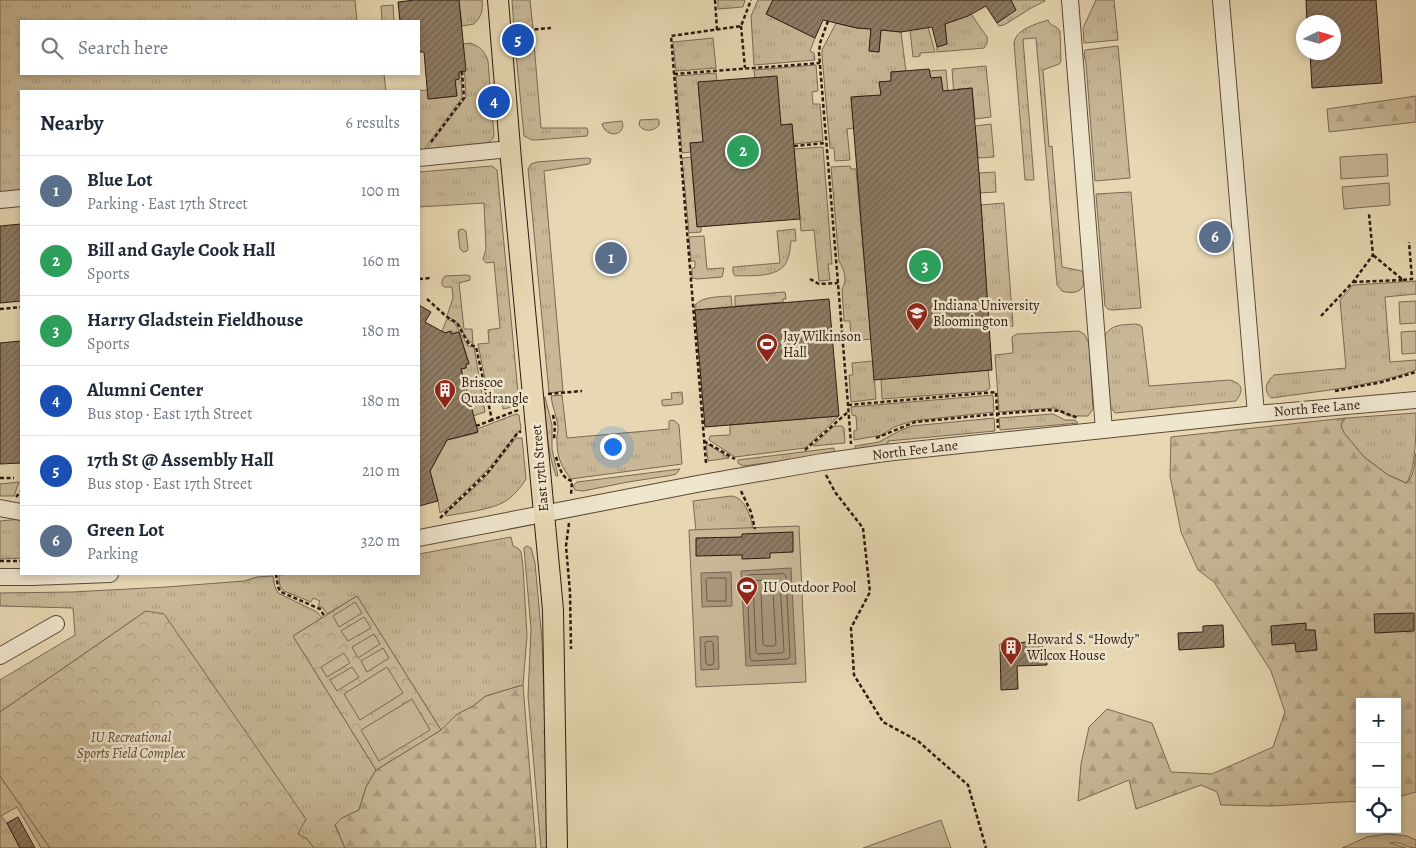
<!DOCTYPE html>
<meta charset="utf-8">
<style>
:root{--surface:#fff;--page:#f2f2f3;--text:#1f2937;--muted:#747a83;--line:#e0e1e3;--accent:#111827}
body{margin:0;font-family:Alegreya,serif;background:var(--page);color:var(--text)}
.controls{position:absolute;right:15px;bottom:15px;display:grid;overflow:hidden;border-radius:0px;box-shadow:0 2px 8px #0003}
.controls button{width:45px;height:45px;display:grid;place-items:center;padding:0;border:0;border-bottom:1px solid var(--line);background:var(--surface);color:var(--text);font:25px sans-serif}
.compass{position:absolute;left:1296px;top:15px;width:45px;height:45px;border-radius:50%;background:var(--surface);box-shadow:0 2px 8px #0003;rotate:85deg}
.you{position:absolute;left:612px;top:446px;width:18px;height:18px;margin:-12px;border:4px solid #fff;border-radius:50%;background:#1a73e8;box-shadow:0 0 0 8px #1a73e833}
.badge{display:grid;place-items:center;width:32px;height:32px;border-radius:50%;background:var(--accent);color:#fff;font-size:16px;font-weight:700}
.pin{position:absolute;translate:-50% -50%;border:2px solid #fff;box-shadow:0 1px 5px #0006}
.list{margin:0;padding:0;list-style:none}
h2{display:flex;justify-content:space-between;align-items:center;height:65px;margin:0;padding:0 20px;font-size:21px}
h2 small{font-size:16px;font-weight:400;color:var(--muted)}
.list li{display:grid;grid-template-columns:32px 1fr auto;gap:15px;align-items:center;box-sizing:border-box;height:70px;padding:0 20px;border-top:1px solid var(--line)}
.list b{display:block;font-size:19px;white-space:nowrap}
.list p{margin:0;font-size:16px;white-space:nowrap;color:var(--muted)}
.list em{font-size:16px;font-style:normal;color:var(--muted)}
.icon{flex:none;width:28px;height:28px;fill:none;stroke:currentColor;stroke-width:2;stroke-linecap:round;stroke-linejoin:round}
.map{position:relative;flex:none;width:1416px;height:848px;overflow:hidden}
.search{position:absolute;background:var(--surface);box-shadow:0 2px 8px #0003;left:20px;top:20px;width:400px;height:55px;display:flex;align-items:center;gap:12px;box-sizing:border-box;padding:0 18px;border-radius:0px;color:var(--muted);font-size:19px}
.panel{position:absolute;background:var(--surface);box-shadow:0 2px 8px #0003;left:20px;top:90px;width:400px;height:485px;border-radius:0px}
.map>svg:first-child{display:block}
.grass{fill:url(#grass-tufts);stroke:#7b6854}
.forest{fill:url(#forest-firs);stroke:#7b6854}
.park{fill:url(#park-crowns);stroke:#7b6854}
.garden{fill:#c8b897;stroke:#7b6854}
.water{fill:#a8977c;stroke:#776551}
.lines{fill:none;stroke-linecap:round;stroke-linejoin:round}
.shore{stroke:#6b5846;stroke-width:1}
.building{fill:url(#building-hatch);stroke:#2e1911}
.minor-casing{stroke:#5c493a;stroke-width:18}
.major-casing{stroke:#2e1911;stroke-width:22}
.path{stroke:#2e1911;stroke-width:2.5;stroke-dasharray:4 2.5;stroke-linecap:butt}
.minor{stroke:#efe6ce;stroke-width:16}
.major{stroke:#e7d8b3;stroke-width:20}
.labels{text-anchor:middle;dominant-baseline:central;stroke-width:5;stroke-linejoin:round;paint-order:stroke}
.poi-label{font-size:14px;fill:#2e1911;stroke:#efe6ce;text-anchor:start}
.street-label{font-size:14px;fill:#2e1911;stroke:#efe6ce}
.park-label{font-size:14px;font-style:italic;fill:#5c4939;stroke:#efe6ce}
</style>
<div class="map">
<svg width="1416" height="848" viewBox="0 0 1416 848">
<defs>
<pattern id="grass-tufts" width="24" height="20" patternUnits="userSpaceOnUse" patternTransform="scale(1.25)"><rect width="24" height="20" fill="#c8b897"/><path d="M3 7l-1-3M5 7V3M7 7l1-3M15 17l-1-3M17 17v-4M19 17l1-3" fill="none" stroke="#ac9e81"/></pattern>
<pattern id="forest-firs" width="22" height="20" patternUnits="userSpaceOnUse" patternTransform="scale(1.25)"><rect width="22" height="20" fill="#c8b897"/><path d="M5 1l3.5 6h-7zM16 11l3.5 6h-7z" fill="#ac9e81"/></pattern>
<pattern id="park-crowns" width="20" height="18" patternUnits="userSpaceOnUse" patternTransform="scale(1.25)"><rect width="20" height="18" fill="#c8b897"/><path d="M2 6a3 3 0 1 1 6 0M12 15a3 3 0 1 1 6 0" fill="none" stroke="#ac9e81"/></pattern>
<pattern id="building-hatch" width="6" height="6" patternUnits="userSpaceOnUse" patternTransform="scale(1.25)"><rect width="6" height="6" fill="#8e7c65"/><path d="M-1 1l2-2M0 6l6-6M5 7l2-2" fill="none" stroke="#746552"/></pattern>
</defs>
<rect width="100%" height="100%" fill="#e7d8b3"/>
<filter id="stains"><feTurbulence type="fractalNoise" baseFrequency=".004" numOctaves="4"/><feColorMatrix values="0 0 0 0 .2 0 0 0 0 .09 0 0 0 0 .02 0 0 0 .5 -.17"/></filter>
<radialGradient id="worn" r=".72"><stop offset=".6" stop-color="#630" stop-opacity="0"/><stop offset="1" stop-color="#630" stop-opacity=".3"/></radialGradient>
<!-- grass -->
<path class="grass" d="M0,0H355L357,21H21V74H384L386,91H21V191L0,193Z
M459,0H482C483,10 482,16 474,24L462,26Z
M512,0H530L533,28L514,29Z
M718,0H745L743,7L718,9Z
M758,0H773L766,14L815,38L810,51L814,53L815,60L754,65L751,16Z
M1011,0H1044L1045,1L1031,8L1004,25L999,26L997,23L1015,10Z
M1096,0H1114L1118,40L1084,43L1083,28Z
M393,5L394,21H382L381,6Z
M971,14L987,37C988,41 987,45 984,48L937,52V47L947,44L945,24Z
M1048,20C1050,27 1058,25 1060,32L1061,61L1059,64L1043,70L1049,147L1052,146L1062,267L1082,271C1089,288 1078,296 1062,291L1057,285L1036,38L1023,39L1034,180H1025L1014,43C1016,29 1036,24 1048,20Z
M836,23L857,28L871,29L869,51L879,52L881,30L901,32L906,71L891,72V81L880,82L881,97L866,96L851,98L854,128L847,129L850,160L835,161L834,148H830L822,56V50Z
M928,27L935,52L920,53V56L913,57L910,30Z
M533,31L541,128H587L588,132L587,136L536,140H532L524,136L514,33Z
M713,38L716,68L676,71L673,42Z
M470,43C479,46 485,51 488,61L494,135C493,140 491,141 486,143L426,150L466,97L463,44Z
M1118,46L1130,178L1095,181L1086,63L1084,55L1085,50Z
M816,65L818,91L812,92L813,104H820L823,141L794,144L792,124L781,125L755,78L754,70Z
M986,66L991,117L975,119L972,88L958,89L956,123L952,69Z
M946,70L951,124L943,93L941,77L930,78L929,71Z
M461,71L462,98L423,151H419V91H412L428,90L429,99L457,96L455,80L459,79V72Z
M716,73L717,81L698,83L703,142L690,143L691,152L682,153L676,76Z
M657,119L659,120V125C654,132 643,132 639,125L640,120Z
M622,121C627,136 606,139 602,124L604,123Z
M991,124L994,157L978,158L975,126Z
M823,147L832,264H828L830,280L819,281L814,230L801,231L794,149Z
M691,157L697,226H701V232L689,233L682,158Z
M587,158L591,159L590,163L589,164L544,171L563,391L549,393L528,169L531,164L537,162Z
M492,166L497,170L519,403L517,406L503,409L501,396L489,399L478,344L489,343L488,330L500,328L494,262L486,263L483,259L486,249L484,203L419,207V172Z
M850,166L851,169H856L871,339L851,341L850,321H844L842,289C848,279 844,270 839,261L831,167Z
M995,172L996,192L980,193L979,173Z
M1131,192L1141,308L1112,310L1108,309L1105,306L1096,194Z
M1004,203L1013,326L989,328L981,205Z
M462,229L466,231L468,249L467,251L463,252L460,249L458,232L459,230Z
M795,229L796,241H791C790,248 790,255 787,261C779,279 750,275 735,276L733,272V267L780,263L777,231Z
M704,236L707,269L724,268L722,277L697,279L692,278V268H695V261H691L689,237Z
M467,275L470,276V280L459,283L464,329H472L473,344L465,337L459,324L447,316L453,298L452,287H444L442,285V280L445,276Z
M1416,281V294L1385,297L1390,362L1416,360V370C1369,387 1320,391 1271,398C1263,390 1266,382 1274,375L1346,368L1340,300L1353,285Z
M785,292L786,299H783V302L735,306V296Z
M731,296L732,307L695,310V305C704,296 718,297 731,296Z
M447,319L454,322L468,346L474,347L485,412L473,416L461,369L466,368V364L469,363L459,332L451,334V331L445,333L442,331Z
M1135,324L1140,325L1142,327L1149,386L1230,380C1244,384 1243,391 1236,401L1115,413L1110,406L1104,338C1109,324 1122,325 1135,324Z
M1079,331L1084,334L1089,343L1093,409L1088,416H1068L1055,408L999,412L995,355L1013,353L1012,337L1017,334Z
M873,361L876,399L851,402L849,375H853L852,363Z
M988,370L990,388L986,391L882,399L881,379Z
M682,392L683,403L682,404L664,406L662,405V400L672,399L671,393Z
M562,395L567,438L669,429V421L672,420L675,421L679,425L682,464L571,479C562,468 557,457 557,443C556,438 558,432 558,427C557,416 552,407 551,396Z
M993,395L994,412L912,421L894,427L882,435L854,440V431L857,430L856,416L852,415L851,407Z
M544,397H545L552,425V449L558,476H556C547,451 546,423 544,397Z
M1416,413C1416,430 1416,472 1406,483L1388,475L1364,457L1344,433L1341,426L1343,420L1346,418Z
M516,414L519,415L521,429L488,469L448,508L440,513L438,501L430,471L447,440L477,433V429Z
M1053,414L1065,420H1075L1078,423L1000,430L999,418Z
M839,416L805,448L735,457L709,440L710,436L730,435V425Z
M994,418L995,431L888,441V446L855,451V446L879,442L901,430L912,426Z
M834,426H842L844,428L845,443L813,446Z
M516,438H522L526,479C521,487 512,498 504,502C490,510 462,513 446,516L445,514L484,479Z
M706,443L729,458L708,461Z
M834,448L835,454L743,466L738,463V460Z
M19,482L14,496H0V484Z
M731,496C745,497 751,517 753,529L696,531L693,501Z
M21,519V558L0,559V521Z
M511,537L513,546L519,549L521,552L523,567L527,635L523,685L486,696L473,706L456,715L441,730L357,596L327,614L323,608L318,606L320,601L313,598L311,602L284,591C279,587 279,581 279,575L291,574H419V554Z
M527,546L531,548L535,563L542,640L546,745L547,848H541L528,696L531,629L524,548Z
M273,576L275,587L278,593L317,612L322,618L293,636L376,770L366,787L359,810L342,818L335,825L345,848H314L307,839L297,834L146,611L0,712V680L75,635L73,608L0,606V593L72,592L166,587L244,581L257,577Z
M0,776L50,848H41L17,807L1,816L7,823L20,848H0Z"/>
<!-- forest -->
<path class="forest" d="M1416,96V122L1329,132L1327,109Z
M1346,418L1343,420L1341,426L1344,433L1364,457L1388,475L1406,483C1415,476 1414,463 1416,453V792L1397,797V702H1360V801L1272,806L1221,805L1217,792L1201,785L1136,809L1129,780L1078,801L1081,764L1089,727L1107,709L1152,723L1171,772L1212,774L1273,747L1285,712L1271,671L1214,582L1198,570L1181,532L1170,476L1171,437Z
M523,685L536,848H345L335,825L342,818L359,810L366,787L376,770L441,730L456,715L473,706L486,696Z"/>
<!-- park -->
<path class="park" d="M357,596L441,730L376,770L293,636Z
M146,611L164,614L306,819L298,834L307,839L314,848H50L0,776V712Z"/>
<!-- garden -->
<path class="garden" d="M1387,154L1388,176L1341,179L1340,157Z
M1389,183L1390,205L1344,209L1342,187Z
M1416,301V323L1400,324L1399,302Z
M1416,331V353L1402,354L1401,332Z
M680,469L676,474L673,475L628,482L583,491L575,490L573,486L577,482Z
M799,526L806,682L696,687L689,530Z
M355,602L362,613L339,627L333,616Z
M364,617L371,628L348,641L341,631Z
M374,634L380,644L358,658L352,647Z
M383,648L389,658L367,672L361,661Z
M344,653L350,663L327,677L321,667Z
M352,667L359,677L337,691L330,680Z
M387,667L403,693L360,720L344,694Z
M412,699L430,730L379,761L361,730Z
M941,820L951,848H863Z
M1387,834L1407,836L1416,840V848C1406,848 1402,841 1390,843L1406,848H1342L1367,837Z"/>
<!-- water -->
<path class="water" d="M791,568L796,664L746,666L741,571Z
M731,572L732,606L702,607L701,573Z
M718,636L719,669L701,670L700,637Z"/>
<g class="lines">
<!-- shore -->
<path class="shore" d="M784,574L786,576L790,657L788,659L752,661L750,658L747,577L749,575Z
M708,578H726V601H707L706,580Z
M778,580L780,583L784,651L782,653L758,654L756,652L753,583L755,581Z
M771,588L773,591L776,644L774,646H766L763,644L761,591L763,589Z
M706,642L711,641L713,643L714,662L712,665H708L706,663L705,644Z"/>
</g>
<!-- building -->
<path class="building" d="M414,0H459L466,71L459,72V79L455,80L457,96L428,99L424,52H419V21H400L398,2Z
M773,0H1011L1016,10L997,23L986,6L968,16L945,24L947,44L937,47L932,27L901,32L881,30L879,52L869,51L871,29L857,28L823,20L815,38L766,14Z
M1306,0H1376L1382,83L1312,88L1310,52H1334V22H1307Z
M929,69L931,78L941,77L943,91L972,88L979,173L992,370L874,380L851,97L881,95L879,82L891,81V72Z
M777,76L781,125L792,124L800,219L697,227L690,143L703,142L698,82Z
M21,224V301L0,303V226Z
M829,299L839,416L705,427L695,310Z
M419,305L431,312L425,322L445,333L451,331V334L459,332L469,364H466V368L461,369L478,432L447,440L430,471L438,501L419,506Z
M21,341V463L0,464V343Z
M793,532V552L770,553V558L742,559V555L696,556V538L742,537V534Z
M1414,613V631L1375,633L1374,614Z
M1306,623V630H1315L1317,650L1296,652L1295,643L1272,645L1271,626Z
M1223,625L1224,647L1179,650L1178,633L1203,632V626Z
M1042,641L1043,650H1046L1047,665L1017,666L1018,689L1001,690L1000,644Z
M18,817L35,848H20L7,823Z"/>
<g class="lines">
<!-- minor casing -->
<g class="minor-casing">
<path id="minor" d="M1070,0L1104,430
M1221,0L1256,414
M419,158L510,149
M0,200L21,198
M0,508L21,512
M419,538L697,484L822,462L885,453L1256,414L1416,400
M0,577H32L110,574
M0,656L56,624"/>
</g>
<!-- major casing -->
<g class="major-casing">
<path id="major" d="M498,0L511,160L553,610L557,848"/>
</g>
<!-- path -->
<path class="path" d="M715,0L717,30
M828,21L820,43L819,53L848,405L851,444
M741,26L745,68
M515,31L551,28
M674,74L820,63
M431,142L464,98L462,71
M794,146L826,143
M20,264H21
M419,279L430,278
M810,279L819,284L838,283
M1403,280L1412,279L1409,242
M1353,282L1403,280L1373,255
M427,299L447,317L457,323L469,344L476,347L492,420L518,410
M0,309L21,307
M1321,316L1353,282L1373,255L1369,214
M1335,391L1382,382L1416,372
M548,394L582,391
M848,405L996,392L998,428
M553,415L555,425L554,439
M476,426L492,420
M876,438L915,422L997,414L1047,410L1060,411L1078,418
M704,441L735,459
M805,450L849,411
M556,457C559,466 561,478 572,481L571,495
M706,463L671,36L741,26L751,0
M826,475L835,492L863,528L870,592L851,628L854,675L883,722L918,741L968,785L986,848
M0,478H14
M741,491L751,512L755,529
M16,497L21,491
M440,518L489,471L516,435L521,431
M569,523L566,546L570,592L571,649
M0,561H21
M276,574L278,587L281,592L320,609L325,617"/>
<!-- minor -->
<use href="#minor" class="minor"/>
<!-- major -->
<use href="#major" class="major"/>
</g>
<!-- icons -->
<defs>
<g id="university-pin" transform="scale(1.125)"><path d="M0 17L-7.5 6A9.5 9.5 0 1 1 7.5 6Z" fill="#8f2418" stroke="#efe6ce"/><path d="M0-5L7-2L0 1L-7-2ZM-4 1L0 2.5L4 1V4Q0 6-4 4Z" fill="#fff"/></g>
<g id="stadium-pin" transform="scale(1.125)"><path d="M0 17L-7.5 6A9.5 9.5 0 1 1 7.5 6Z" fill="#8f2418" stroke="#efe6ce"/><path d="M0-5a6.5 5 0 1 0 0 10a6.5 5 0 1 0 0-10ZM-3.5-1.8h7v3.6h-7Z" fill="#fff"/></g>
<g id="building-pin" transform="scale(1.125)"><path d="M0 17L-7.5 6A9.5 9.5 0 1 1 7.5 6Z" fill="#8f2418" stroke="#efe6ce"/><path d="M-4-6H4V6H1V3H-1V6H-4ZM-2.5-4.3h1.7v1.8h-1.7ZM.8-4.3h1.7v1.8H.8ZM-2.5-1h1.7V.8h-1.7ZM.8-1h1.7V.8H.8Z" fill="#fff"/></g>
</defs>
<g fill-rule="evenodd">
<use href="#university-pin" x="917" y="313"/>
<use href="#stadium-pin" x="767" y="344"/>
<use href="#building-pin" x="445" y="390"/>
<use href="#stadium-pin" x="747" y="587"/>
<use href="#building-pin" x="1011" y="647"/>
</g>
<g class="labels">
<!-- poi labels -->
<g class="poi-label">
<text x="933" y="305">Indiana University<tspan x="933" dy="16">Bloomington</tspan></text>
<text x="783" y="336">Jay Wilkinson<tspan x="783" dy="16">Hall</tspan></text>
<text x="461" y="382">Briscoe<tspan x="461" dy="16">Quadrangle</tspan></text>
<text x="763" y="587">IU Outdoor Pool</text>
<text x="1027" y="639">Howard S. “Howdy”<tspan x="1027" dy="16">Wilcox House</tspan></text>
</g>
<!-- street labels -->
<g class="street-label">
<text transform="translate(1317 408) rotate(-5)">North Fee Lane</text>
<text transform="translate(915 450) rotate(-7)">North Fee Lane</text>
<text transform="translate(540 468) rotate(-95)">East 17th Street</text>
</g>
<!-- park labels -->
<g class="park-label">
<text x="131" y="737">IU Recreational<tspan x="131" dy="16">Sports Field Complex</tspan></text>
</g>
</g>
<rect width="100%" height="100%" filter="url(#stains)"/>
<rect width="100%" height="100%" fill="url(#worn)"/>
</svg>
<div class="controls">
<button>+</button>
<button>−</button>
<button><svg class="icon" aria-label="locate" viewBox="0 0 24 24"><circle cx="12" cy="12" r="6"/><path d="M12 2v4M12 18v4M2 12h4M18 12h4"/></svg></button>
</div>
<svg class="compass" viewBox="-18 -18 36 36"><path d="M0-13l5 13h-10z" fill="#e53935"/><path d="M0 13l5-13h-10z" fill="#747a83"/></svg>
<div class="you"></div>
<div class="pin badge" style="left:611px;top:258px;background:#5c6f8a">1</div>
<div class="pin badge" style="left:743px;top:151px;background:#2e9e5b">2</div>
<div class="pin badge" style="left:925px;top:266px;background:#2e9e5b">3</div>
<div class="pin badge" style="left:494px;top:102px;background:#1a4fb4">4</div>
<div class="pin badge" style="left:518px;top:40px;background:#1a4fb4">5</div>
<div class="pin badge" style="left:1215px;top:237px;background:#5c6f8a">6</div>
<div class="search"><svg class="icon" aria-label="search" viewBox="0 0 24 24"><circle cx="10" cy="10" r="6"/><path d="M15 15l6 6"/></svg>Search here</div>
<section class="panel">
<h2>Nearby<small>6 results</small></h2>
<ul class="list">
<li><span class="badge" style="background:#5c6f8a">1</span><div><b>Blue Lot</b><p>Parking · East 17th Street</p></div><em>100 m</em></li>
<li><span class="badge" style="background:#2e9e5b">2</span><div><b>Bill and Gayle Cook Hall</b><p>Sports</p></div><em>160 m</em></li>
<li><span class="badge" style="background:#2e9e5b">3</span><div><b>Harry Gladstein Fieldhouse</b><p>Sports</p></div><em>180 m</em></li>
<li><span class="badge" style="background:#1a4fb4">4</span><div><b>Alumni Center</b><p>Bus stop · East 17th Street</p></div><em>180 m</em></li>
<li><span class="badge" style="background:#1a4fb4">5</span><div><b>17th St @ Assembly Hall</b><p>Bus stop · East 17th Street</p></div><em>210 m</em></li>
<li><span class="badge" style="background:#5c6f8a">6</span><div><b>Green Lot</b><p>Parking</p></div><em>320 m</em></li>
</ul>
</section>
</div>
